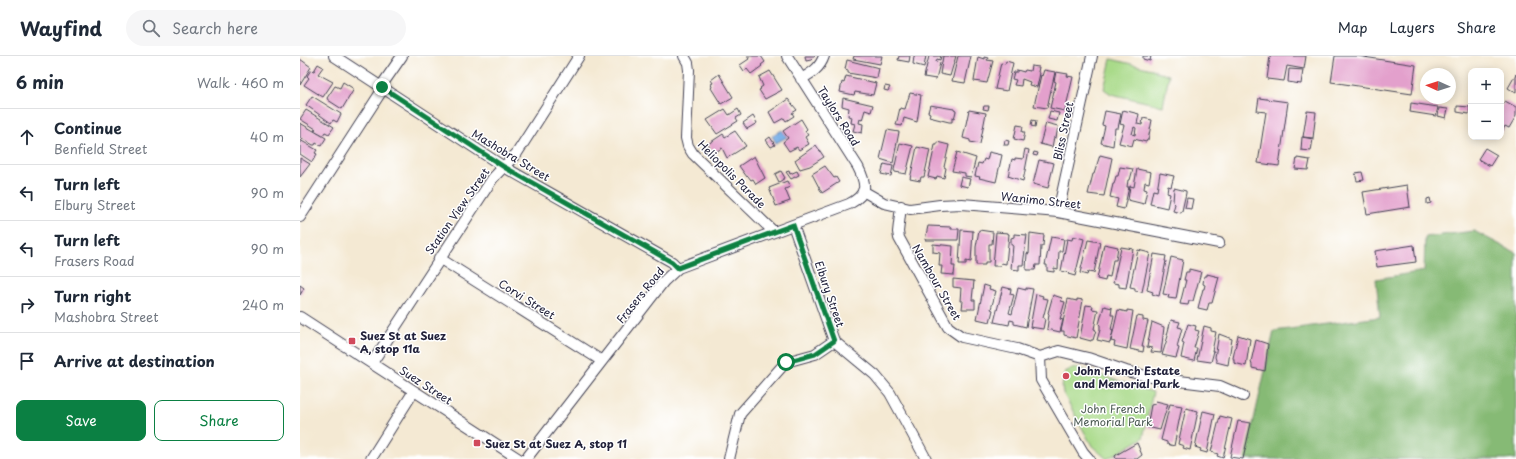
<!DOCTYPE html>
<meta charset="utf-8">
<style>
:root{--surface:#fff;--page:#f6f6f7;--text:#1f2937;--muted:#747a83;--line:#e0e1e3;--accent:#0b8043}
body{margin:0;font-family:"Playpen Sans",sans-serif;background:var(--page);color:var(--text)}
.controls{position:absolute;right:12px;top:12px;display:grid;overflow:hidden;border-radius:8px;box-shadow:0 2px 10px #0003}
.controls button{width:36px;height:36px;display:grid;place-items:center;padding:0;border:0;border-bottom:1px solid var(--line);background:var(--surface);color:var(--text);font:20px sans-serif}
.compass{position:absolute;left:1120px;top:12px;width:36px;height:36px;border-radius:50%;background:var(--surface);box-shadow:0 2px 10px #0003;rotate:273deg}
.stop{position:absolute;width:12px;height:12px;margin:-9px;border:3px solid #0b8043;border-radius:50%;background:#fff}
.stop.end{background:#0b8043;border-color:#fff;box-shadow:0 1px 4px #0008}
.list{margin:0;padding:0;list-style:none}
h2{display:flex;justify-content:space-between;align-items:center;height:52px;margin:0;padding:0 16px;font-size:17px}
h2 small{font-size:13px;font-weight:400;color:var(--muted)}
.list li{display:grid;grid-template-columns:26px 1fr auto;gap:12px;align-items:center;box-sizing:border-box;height:56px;padding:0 16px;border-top:1px solid var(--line)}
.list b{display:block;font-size:15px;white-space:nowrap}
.list p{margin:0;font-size:13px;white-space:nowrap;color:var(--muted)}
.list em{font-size:13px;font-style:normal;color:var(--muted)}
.actions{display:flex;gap:8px;padding:12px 16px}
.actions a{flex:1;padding:9px 0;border:1px solid var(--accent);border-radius:8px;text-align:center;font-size:14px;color:var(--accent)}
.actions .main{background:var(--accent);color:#fff}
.icon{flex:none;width:22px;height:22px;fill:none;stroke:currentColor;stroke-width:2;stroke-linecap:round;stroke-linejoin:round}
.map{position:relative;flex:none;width:1216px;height:403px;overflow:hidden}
header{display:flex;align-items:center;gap:24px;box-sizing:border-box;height:56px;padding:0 20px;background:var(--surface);border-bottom:1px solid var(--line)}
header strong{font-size:19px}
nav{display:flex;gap:22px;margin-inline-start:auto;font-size:14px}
.search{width:280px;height:36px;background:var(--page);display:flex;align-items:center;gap:10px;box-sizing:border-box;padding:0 14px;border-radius:22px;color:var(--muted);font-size:15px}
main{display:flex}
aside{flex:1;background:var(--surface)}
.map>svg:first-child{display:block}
.green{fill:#a9da89;stroke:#667e62}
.forest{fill:#86ba75;stroke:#546e58}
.water{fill:#78afe7;stroke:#4d6891}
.building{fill:#e3a0cc;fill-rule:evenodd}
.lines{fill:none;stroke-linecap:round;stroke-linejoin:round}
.minor-casing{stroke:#424052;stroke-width:12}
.minor{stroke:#fff;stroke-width:10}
.route{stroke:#0b8043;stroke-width:5}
.poi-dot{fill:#d1495b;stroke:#fff;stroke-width:1.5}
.labels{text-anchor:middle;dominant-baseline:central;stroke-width:3;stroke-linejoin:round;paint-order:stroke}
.street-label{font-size:11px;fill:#22223b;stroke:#fff}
.poi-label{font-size:11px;font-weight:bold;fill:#22223b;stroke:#fff;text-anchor:start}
.park-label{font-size:11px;fill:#4a5952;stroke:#fff}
</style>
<header>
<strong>Wayfind</strong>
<div class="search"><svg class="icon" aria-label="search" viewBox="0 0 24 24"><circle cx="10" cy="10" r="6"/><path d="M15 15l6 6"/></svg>Search here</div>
<nav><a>Map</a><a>Layers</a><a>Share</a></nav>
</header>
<main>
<aside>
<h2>6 min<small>Walk · 460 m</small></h2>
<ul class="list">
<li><svg class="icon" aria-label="ahead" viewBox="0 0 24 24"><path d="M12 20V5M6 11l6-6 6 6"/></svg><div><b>Continue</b><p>Benfield Street</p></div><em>40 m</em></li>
<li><svg class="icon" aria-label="left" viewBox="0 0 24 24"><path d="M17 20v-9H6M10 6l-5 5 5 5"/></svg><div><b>Turn left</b><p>Elbury Street</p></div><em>90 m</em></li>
<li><svg class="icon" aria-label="left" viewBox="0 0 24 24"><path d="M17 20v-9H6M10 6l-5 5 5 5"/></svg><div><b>Turn left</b><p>Frasers Road</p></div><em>90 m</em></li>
<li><svg class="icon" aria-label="right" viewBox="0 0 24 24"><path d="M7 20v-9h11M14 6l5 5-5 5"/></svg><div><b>Turn right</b><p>Mashobra Street</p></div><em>240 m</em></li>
<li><svg class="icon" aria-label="arrive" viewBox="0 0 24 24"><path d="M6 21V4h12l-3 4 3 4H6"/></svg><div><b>Arrive at destination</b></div></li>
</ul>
<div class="actions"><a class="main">Save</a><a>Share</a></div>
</aside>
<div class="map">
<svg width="1216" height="403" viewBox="0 0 1216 403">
<rect width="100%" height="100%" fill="#fff"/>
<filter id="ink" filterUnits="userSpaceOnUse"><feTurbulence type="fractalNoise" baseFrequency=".025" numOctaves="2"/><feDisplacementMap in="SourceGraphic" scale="8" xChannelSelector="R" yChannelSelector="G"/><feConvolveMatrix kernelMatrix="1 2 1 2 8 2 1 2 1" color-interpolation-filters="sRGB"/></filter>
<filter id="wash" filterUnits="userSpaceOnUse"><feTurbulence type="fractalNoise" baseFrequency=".012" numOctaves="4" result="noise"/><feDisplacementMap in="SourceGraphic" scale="16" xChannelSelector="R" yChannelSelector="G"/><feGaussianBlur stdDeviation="0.9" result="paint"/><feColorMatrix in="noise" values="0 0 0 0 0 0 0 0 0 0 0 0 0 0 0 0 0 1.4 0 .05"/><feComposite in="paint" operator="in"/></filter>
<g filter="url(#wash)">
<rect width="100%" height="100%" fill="#f4e9d3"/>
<!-- green -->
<path class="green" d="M811,3L856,14L855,16L869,19L863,50L811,38L804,33Z
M778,312L853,336L843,382L807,403L792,390L763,337L762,331L765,316L771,313Z"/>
<!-- forest -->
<path class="forest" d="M1174,175L1216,197V403H945L974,275L1080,261L1076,223L1124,215L1125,181Z"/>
<!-- water -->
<path class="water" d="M482,74L487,81L476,87L472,80Z"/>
<g id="blocks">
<!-- building -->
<path class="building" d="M447,0H461L465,6L461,9L462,10L451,18L447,13L444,15L440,9L449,3Z
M505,0H515L511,4L506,5Z
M554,0H582L580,8L553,3Z
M599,0H610L609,6L598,4Z
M614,0H626L624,11L613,8Z
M629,0H641L640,4L637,3L636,6L640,7L636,23L624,21Z
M643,0H656L650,20L640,18Z
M658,0H671L665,27L652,25Z
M843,0H851L850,5L843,3Z
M970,0H1006L1004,13L987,10L984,25L967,23Z
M1035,0H1057L1116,9L1112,38L1031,26Z
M678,1L684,3V1L688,2L687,4L693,5L687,27L674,25Z
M0,3L11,11L0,29Z
M547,4L579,12L577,22L548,17V14L545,13Z
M706,5L713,7L707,35L695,33L701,7L705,8Z
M18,8L23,11L18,18L33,26L23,41L4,29L9,22L7,20L11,14L14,15Z
M731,10L739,11L738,16L740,17L737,31L729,29L730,26L722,23L721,30L714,29L716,24L712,23L714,16H717V14L724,16L725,14L730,15Z
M989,13L1003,14L1001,28L988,26Z
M744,14L755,16L747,52L734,50L741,19L742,20Z
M470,15L482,34L465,43L459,34L461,33L460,32L463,30L459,21Z
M756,16L768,18L767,20L773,21L765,55L750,52L756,26L754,25Z
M419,18L433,41L421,48L411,32L412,31L411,28L413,27L411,24Z
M1216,18V37L1208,32Z
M546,20L576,27L573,39L555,36L554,39L540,36L542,26L544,27Z
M43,26L54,33L42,53L28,44L27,42L35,30L40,32Z
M585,30L590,31L588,35L584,34Z
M610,37L621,39L617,66L604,62L602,70L596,69L600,52L605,53Z
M12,40L41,58L37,66L33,64L31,67L6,49Z
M543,42L573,49L571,56L565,54L562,64L560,63L559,67L563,68L562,77L553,75L555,68L551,67L552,61L548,60L549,52L542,50Z
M959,42L988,46L979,110L958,107L966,56L957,55Z
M488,43L497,54L492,57L494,60L486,65L484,62L475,67L469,56Z
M1205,45L1216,51V60L1209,72L1205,70L1201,78V51Z
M1111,47L1138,51L1136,60L1110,56Z
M630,49L654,53V54L656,55L654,63L652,62V66H649L629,61L630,57L628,56Z
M684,50H689L688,54L683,53Z
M1157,50L1170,51L1169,58L1157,56Z
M1139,52L1148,53L1146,62L1138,60Z
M425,53L429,59L438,53L441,59L436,62L438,65L417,78L407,64Z
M6,54L34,71L29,78L25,76L23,79L14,74L16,73L0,63Z
M669,54L686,57L680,88L670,86V84L663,82Z
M823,54L839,58L837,68L842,69L843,62L852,64L848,84H847L846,86L834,83L832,90L819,87L824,69L820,68ZM834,71L836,72L835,79L832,78Z
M750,55L759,57L757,65L748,63Z
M805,55L821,58L818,72H815L813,90L801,87L805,70L802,69Z
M1007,55L1016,56L1013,82L1003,81Z
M453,60L457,67L447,73L443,67Z
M501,63L507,73L505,75L508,79L505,81L509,88L499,94L497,91L489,95L483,86L488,82L483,75Z
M732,64L736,65L735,71L731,70Z
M0,67L26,82L21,90L16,87L15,89H13L0,81Z
M746,67L758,70L756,82L754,81L752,91L740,88Z
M717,69L723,70L722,76H725L723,85L714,83Z
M587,74L599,76L593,107L580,103Z
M435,75L446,90L427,102L422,92L414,97L408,88L423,78L425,81Z
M470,81L475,89L471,91L466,84Z
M1002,81L1013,83L1011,95L1001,94Z
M0,84L17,94L15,97L17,98L12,106L0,98Z
M705,84L709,85L708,89H704Z
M637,86L649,89L644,111L646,112L644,122L637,120L636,123L628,121L635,89H637Z
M600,87L613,90L606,118L595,116L594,114Z
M516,89L524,101L510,110L500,113L495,104Z
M617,91L630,94L624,121H621L620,125L610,123Z
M1185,92L1197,99L1190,110L1178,103Z
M725,93L729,94L723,125L708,120L712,103L715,104V102L723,103Z
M657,96L676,102L671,121L665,120V117L652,115Z
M689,96L702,99L696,126L679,122L680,121L675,120L678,107L682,108L684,103L687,104Z
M734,96L738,97L737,100L733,99Z
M800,99L812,102L804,140L788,138L793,118H794Z
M454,100L465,122L456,128L453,123L451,124L448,120L447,121L439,110Z
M0,102L10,108L0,121Z
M997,102L1010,104L1008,114L995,113Z
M739,104L754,107L748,132L733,128Z
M584,108L593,110L591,120L581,118Z
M525,110L534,122L536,121L539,126L522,137L512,118Z
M820,111L833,113L830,124H828L827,131H829L824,153L816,151L818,143L810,141L813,128H814L816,120H818Z
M837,113L851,116L849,127L845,126L844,133L847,134L844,148L828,144L830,130L834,131Z
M481,115L485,122L479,126L475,118Z
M489,115L490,118L497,115L499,119L491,123L486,116Z
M1062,116L1064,124L1057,125L1055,117Z
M860,117L874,120L871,131L868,130L867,137L870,138L867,152L850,148L853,134L857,135Z
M661,121L670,123L668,131L659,129Z
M487,125L490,131L485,133L490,145L476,150L469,132Z
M1107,129L1110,151L1067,158L1063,136Z
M874,132L886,135V137L882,155H881V157L873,155L875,148L873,146Z
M887,142L893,143L891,153L885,152Z
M1130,142L1131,147L1127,148V143Z
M628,170L651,171V173H659L658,184H625Z
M661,174L673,175L671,206L666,205V208H659Z
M679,174L693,176L692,188H689V206H685V209H676V191Z
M696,176L708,177V178H709L706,208L701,207L700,210H693Z
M730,177L744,179L743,190H741L740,209H736L735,214H726L727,197L729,198Z
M714,178L727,179L723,209H719V214L711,213L713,189H711V182L714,181Z
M773,180L784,183L775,220L768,218L769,217L761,215L767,183L772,184Z
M751,181L764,183L762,195H759L758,213L754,212V216L747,215V209H745Z
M788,184L800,186L794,217L788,216L787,219L780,217Z
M633,188L653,190L652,210H655L654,219L641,218L642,210H639L640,197L633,196Z
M804,188L818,191L816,204H813L810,221L806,220L805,225L797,223Z
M1114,189L1116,206L1077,211L1075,195Z
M821,191L833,193L826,232L819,231V228L813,227Z
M838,194L850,197L842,236L835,235V232L830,231Z
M854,198L866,200L865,205H866L859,240L852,238L853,236L847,234Z
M871,201L883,204L876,243L868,242L869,239L863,238Z
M889,213L901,216L893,245H889L888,249L880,248L886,224H884L886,216H889Z
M907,218L919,221L912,247H909L907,254L898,252L903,233H904L905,229L903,228L904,220H907Z
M653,223L674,225L672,244H675V253H662L663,245H660L661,232L653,231Z
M0,229L4,232L0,239Z
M684,229L690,231L689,233L696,235L691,253L693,254L690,266L677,263Z
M703,231L711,233L710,238L714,239L709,257L712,258L718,232L726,234V232L733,233L726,271L714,268V265L710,264L709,269L694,266Z
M736,238L743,240L742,242L748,243L743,262L745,263L743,273L730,271Z
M753,239L762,242L761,245L765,246L760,263L763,264L760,276L747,273L749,258L748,257Z
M768,243L777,245V243L783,244L776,282L764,279V275H761Z
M786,249L793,250L792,253L798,254L794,273L796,274L793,284H791V285L780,282Z
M804,250L812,252L811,259H814L811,274L813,275L810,287L797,284L800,274V269L799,268Z
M818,254L827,256V254L833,255L827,293L814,290L815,286L811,285Z
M837,260L843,261V264L848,265L842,290H844L843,296L830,293Z
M871,264L880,266L878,271L882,272L877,291L879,292L876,302L862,299L868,280L867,279Z
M852,266L864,271L861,297L851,296L852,292L847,291Z
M888,268L896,270L895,274L899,275L894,292H897L894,305L881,302L884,287L882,286Z
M904,270L911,272V275L916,276L912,295H914L911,306L897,304Z
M919,278L932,283L928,309L916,306V304L915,301Z
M938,279L950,283L946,310L934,307V304L933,302Z
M956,284L968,288L965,315L952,312V309L951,306Z
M856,345L868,348L860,374L847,371L851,349L855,348Z
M870,348L882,350L874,390L867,388V386L861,384Z
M886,352L898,355L890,394L883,392L884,390L878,388Z
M903,355L915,358L907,397L900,395L901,393L895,391Z
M920,360L932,363L923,402L917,400L918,398L911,396Z
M938,365L951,367L943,403L930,401Z
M837,387L842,399L837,403H816L815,400L816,399Z"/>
</g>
</g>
<g filter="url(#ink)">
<use href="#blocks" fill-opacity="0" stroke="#424052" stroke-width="1"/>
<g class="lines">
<!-- minor casing -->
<g class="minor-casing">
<path id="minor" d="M34,0L204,111L372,206L378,212
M384,0L388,7L389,14L386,82L388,90L393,98L474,176
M501,23C512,17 520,12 524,0
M563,135L584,147L610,153L640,149L662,148L758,156L919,187
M601,150L598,176L599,182L648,271L662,281L717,293L740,301L759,295L788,302L826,315L855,322L920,330L943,340
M758,156L792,0
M0,161L81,36L84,26L102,0
M493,169L534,285L575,319L590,337L626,403
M139,202L302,305
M0,261L219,403
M740,301L741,324L783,396L789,403
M72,307L193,122L217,97L279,0
M71,403L114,335
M226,403L364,225L378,212L549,148C568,138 567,129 558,111L487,0
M429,403L440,358L486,306L515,298L534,285"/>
</g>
<!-- minor -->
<use href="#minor" class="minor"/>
</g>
</g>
<g class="lines" filter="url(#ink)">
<!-- route -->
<path class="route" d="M82,31L204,111L372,206L378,212L493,169L534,285L515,298L486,306"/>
</g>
<!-- markers -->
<g class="poi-dot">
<rect x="48" y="281" width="8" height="8" rx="2"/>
<circle cx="766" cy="320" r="4"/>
<rect x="173" y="383" width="8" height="8" rx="2"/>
</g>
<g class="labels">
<!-- street labels -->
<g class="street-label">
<text transform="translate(539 60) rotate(58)">Taylors Road</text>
<text transform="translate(763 75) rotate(-78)">Bliss Street</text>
<text transform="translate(211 99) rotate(31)">Mashobra Street</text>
<text transform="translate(432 118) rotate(45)">Heliopolis Parade</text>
<text transform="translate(741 144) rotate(6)">Wanimo Street</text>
<text transform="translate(157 155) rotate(-55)">Station View Street</text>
<text transform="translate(637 226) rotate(60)">Nambour Street</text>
<text transform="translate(530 238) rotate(71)">Elbury Street</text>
<text transform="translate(340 239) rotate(-51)">Frasers Road</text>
<text transform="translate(227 243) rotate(32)">Corvi Street</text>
<text transform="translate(126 329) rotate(33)">Suez Street</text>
</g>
<!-- poi labels -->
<g class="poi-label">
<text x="60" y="279">Suez St at Suez<tspan x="60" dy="13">A, stop 11a</tspan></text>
<text x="774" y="314">John French Estate<tspan x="774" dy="13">and Memorial Park</tspan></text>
<text x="185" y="387">Suez St at Suez A, stop 11</text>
</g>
<!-- park labels -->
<g class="park-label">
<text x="813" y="352">John French<tspan x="813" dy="13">Memorial Park</tspan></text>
</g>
</g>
</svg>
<div class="controls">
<button>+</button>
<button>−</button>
</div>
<svg class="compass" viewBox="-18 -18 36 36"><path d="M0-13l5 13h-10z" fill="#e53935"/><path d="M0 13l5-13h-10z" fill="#747a83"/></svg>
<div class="stop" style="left:486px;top:306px"></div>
<div class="stop end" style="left:82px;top:31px"></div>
</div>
</main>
